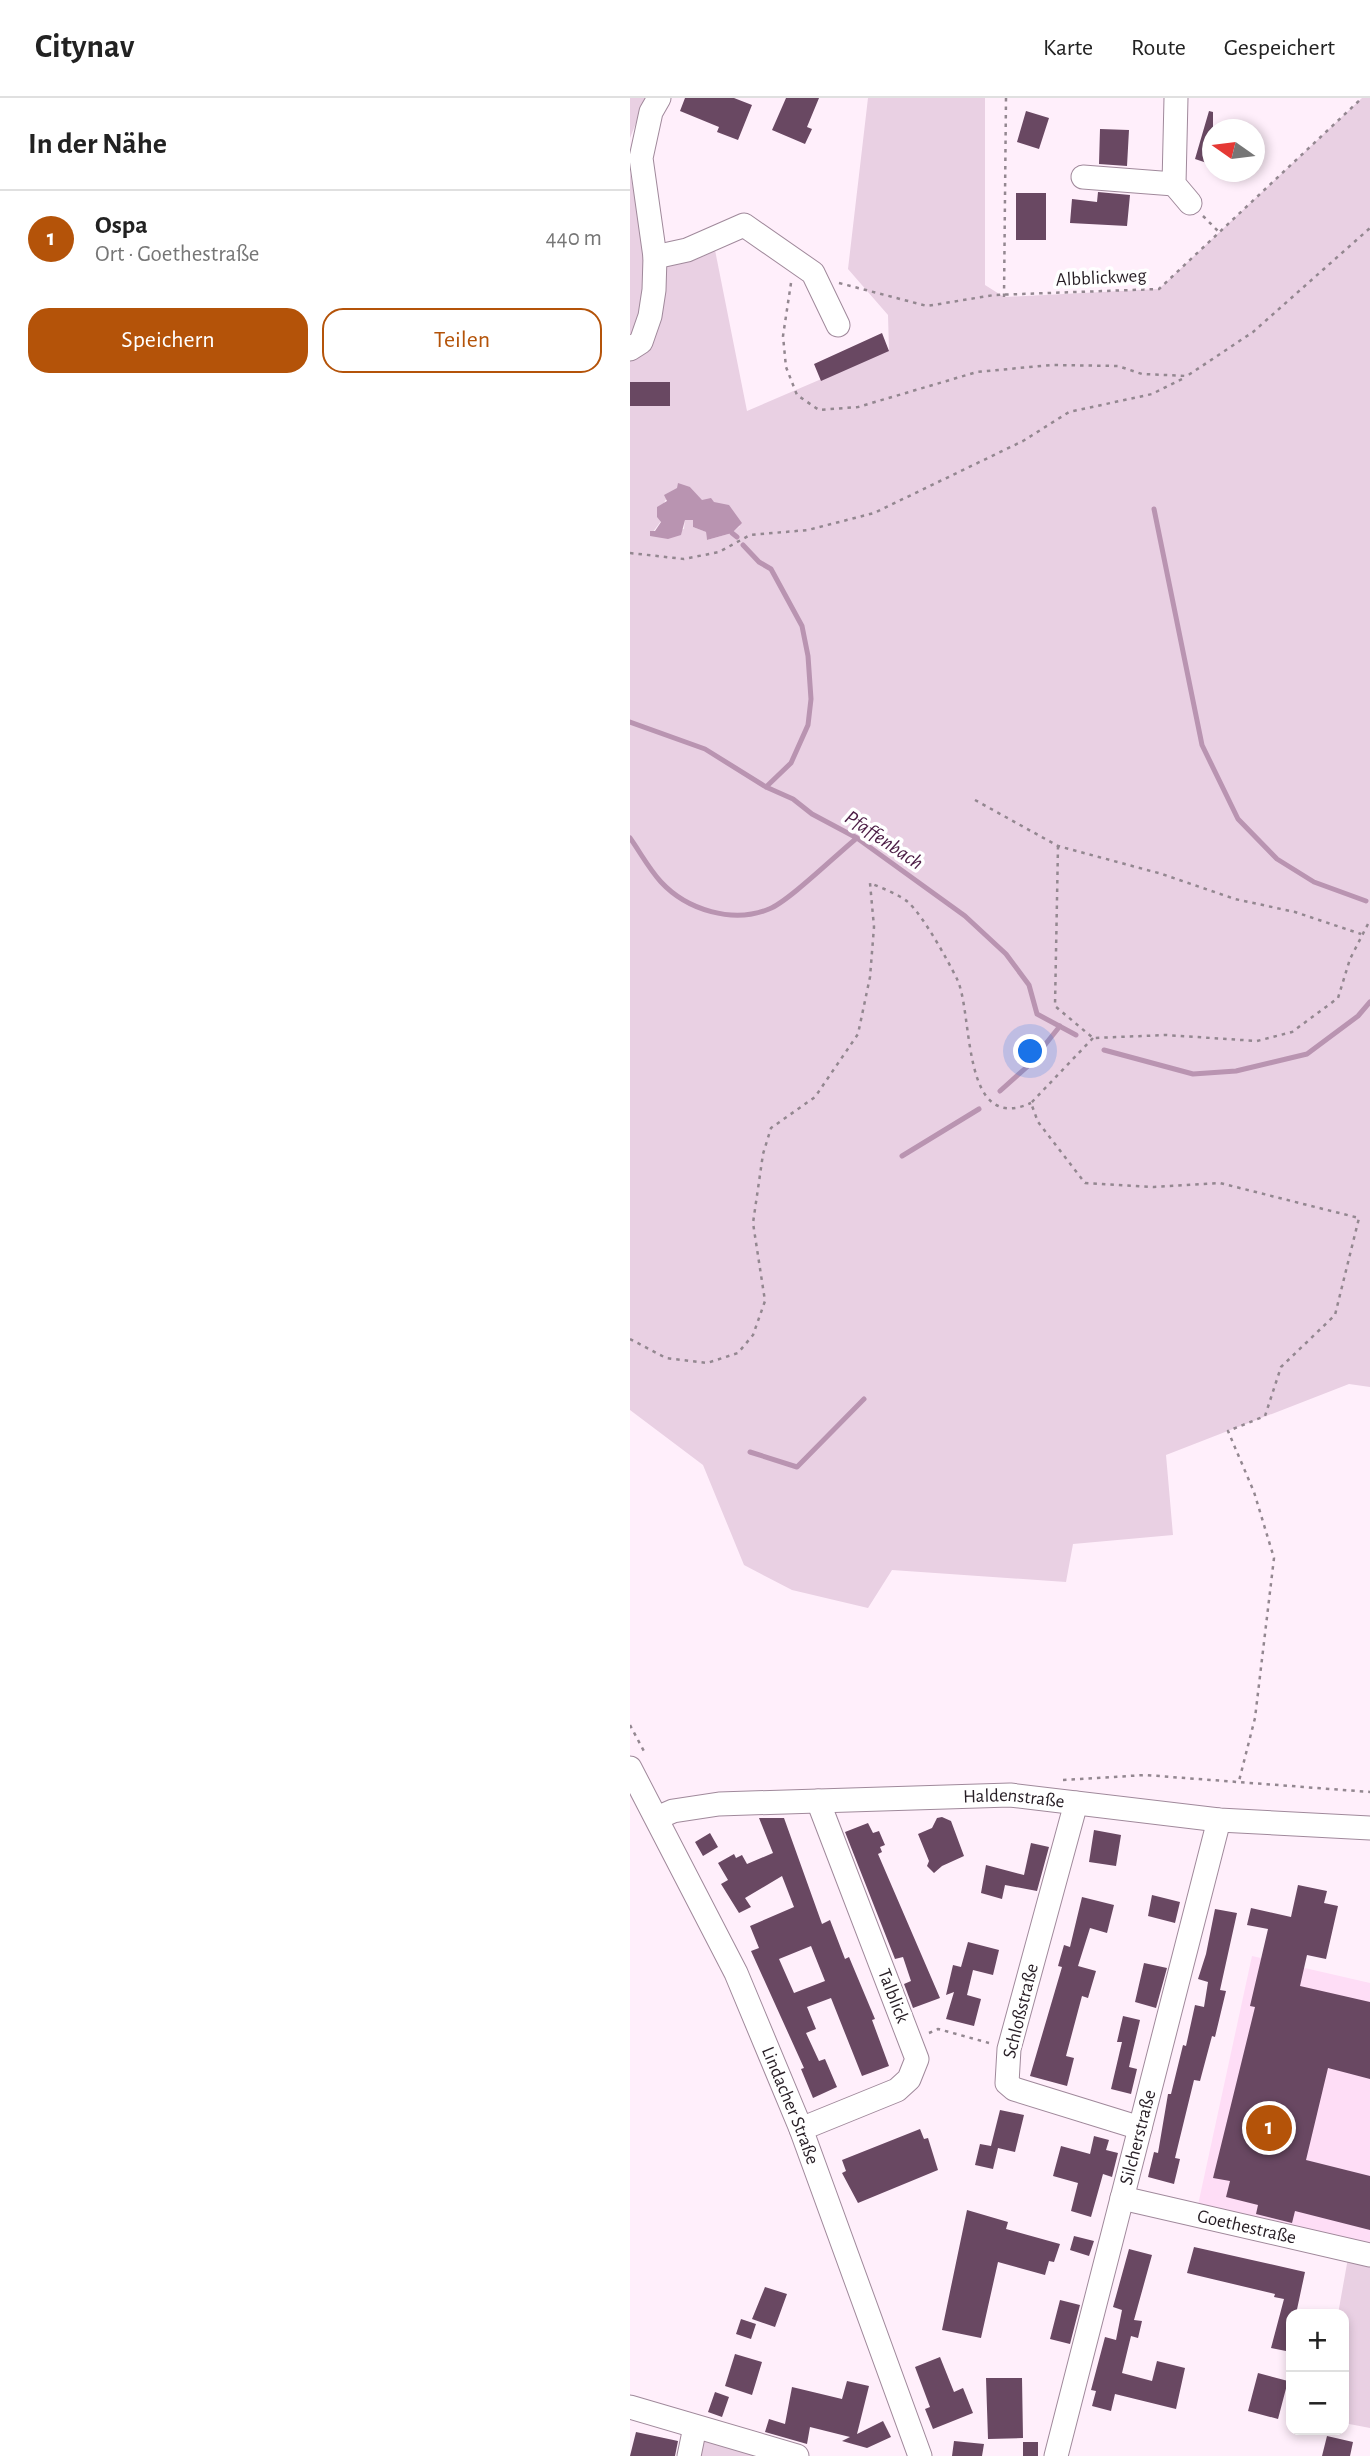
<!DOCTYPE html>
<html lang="de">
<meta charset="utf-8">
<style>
:root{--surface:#fff;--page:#f2f2f2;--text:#222;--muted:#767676;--line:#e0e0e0;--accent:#b45309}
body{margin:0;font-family:"Alegreya Sans",sans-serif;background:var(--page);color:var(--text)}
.controls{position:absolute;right:21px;bottom:21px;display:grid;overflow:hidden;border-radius:14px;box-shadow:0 4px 10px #0003}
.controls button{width:63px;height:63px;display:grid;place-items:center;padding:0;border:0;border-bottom:2px solid var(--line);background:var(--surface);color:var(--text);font:35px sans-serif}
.compass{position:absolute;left:572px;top:21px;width:63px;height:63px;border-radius:50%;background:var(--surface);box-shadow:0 4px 10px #0003;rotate:284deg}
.you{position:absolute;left:401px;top:954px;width:24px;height:24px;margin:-18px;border:5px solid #fff;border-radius:50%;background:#1a73e8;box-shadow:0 0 0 10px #1a73e833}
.badge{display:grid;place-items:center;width:46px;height:46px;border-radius:50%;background:var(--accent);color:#fff;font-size:23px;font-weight:700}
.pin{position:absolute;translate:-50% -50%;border:4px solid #fff;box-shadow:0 2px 7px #0006}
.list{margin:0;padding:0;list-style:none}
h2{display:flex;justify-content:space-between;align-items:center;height:91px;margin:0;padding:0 28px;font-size:30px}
h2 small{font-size:23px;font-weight:400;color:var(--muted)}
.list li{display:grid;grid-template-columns:46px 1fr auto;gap:21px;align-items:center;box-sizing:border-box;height:98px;padding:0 28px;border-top:2px solid var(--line)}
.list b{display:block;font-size:26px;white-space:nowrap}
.list p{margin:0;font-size:23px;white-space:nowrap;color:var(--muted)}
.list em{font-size:23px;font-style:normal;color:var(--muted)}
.actions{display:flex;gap:14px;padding:21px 28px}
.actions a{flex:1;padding:16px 0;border:2px solid var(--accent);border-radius:21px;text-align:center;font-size:24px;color:var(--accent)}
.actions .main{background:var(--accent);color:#fff}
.map{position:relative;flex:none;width:740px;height:2358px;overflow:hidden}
header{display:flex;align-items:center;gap:42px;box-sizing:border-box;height:98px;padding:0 35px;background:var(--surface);border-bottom:2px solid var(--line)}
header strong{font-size:33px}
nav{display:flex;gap:38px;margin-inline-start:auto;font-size:24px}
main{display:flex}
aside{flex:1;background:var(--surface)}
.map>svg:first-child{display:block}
.built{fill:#feddf6}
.green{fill:#e9d0e3;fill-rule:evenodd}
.water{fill:#b994b1}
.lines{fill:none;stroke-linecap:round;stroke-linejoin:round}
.stream{stroke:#b994b1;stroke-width:5}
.building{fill:#694862;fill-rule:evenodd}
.minor-casing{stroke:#a0899b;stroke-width:25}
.path{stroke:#938790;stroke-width:2.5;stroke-dasharray:3.5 5;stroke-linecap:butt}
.minor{stroke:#fff;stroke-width:23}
.labels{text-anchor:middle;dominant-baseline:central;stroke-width:7;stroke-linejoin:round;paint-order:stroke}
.street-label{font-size:19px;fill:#271e25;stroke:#fff}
.water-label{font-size:21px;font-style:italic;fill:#4b1c44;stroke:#fff}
</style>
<header>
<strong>Citynav</strong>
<nav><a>Karte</a><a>Route</a><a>Gespeichert</a></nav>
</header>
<main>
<aside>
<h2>In der Nähe<small></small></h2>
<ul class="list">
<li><span class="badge">1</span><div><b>Ospa</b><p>Ort · Goethestraße</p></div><em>440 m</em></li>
</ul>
<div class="actions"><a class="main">Speichern</a><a>Teilen</a></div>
</aside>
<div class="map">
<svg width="740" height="2358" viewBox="0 0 740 2358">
<rect width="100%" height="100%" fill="#ffeffb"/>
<!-- built -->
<path class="built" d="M622,1858L740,1885V2147L568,2107Z"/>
<!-- green -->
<path class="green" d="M0,0H16L0,40Z
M238,0H355V187L374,199L529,191L732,0H740V1289L719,1286L536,1357L543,1437L443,1446L436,1484L262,1472L238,1510L162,1492L114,1467L73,1367L0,1312V74L18,167L85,152L117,313L259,252L258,217L218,171ZM60,389L72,403L83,404L110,428L102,435L77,442L76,434L63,429V422L55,421L54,431L20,438L31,423C30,403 40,391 60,389Z
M718,2160L740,2165V2330L714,2325V2216H708Z
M67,2336L137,2358H62Z"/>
<!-- water -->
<path class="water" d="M48,385L60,389L72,402L81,400L84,404L99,407L112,425L102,435L77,442L76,434L63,429V422H55L51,437L38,441L20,438V433H25L31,424L27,419V409L37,403L34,397L47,390Z"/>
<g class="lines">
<!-- stream -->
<path class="stream" d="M524,411L572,647L608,721L647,761L684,784L736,803
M102,435L107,439
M113,447L129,464L141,471L172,528L178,558L181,601L178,627L161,665L136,689
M0,624L75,651L136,689L163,701L182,716L227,740L335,818L376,856L399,887L407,916L446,937
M0,740C10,754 19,771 31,784C57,812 103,826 139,811C158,804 208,755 227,740
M474,952L563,976L606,973L677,956L728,918L740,904
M370,993L398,968L430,928
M272,1058L349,1011
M120,1354L167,1369L234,1301"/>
</g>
<!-- building -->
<path class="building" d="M55,0H104L122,7L108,42L87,34L89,29L50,13Z
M156,0H189L177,29L182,31L175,46L142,32Z
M396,13L419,20L409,51L387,44Z
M579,13L583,14V67L565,61Z
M470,31L499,32L497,68L469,66Z
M468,94L500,97L497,128L440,125L442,101L467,104Z
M386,95H416V142H386Z
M252,235L259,253L191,283L184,266Z
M0,284H40V308H0Z
M312,1719L321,1723L334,1758L312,1768L304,1775L297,1768L299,1763L288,1736L302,1730L307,1720Z
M129,1720H154L192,1826L200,1822L215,1861L219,1859L245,1921L242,1922L259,1968L232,1978L201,1900L177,1909L186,1931L176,1935L189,1963L195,1961L207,1989L183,2000L171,1971L174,1970L121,1853L129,1850L120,1828L164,1809L152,1778L115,1800L121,1809L109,1815L91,1786L98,1782L88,1765L104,1756L106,1760L112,1757L117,1766L143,1755ZM181,1848L195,1883L164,1895L149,1861Z
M238,1725L243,1735L249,1733L255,1747L250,1749L252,1754L248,1756L310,1900L283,1910L274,1886L281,1883L273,1859L265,1861L215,1734Z
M464,1732L491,1737L486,1768L459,1764Z
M80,1735L88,1749L73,1758L65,1744Z
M401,1745L419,1749L407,1793L375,1787L372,1801L351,1795L356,1767L394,1777Z
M668,1787L697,1793L694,1805L708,1808L696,1861L677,1857L670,1888L740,1904V1981L698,1970L676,2062L740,2078V2132L665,2113L662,2125L626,2116L628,2107L596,2099L600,2083L583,2080L625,1909L620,1908L638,1831L617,1827L621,1810L661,1819Z
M522,1797L550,1804L545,1825L518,1818Z
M452,1799L484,1807L477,1835L460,1830L448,1868L466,1873L458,1900L452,1898L436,1958L444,1960L437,1988L400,1978L432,1869L428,1868L434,1847L440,1849Z
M585,1811L607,1815L590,1892L596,1893L585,1939L582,1938L570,1983L564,1982L545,2060L550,2061L544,2086L518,2079L524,2054L528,2055L538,1996H541L553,1947L556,1948L565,1907L574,1909L578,1884L568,1881L576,1856Z
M338,1844L369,1852L363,1877L343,1872L337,1897L351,1901L344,1928L316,1921L324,1894L316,1897L323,1867L331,1869Z
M514,1865L537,1870L526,1910L505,1904Z
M493,1918L510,1922L499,1969L507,1971L501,1996L481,1991L492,1944H487Z
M370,2012L394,2017L385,2054L368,2050L363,2071L345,2067L350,2046L361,2048Z
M290,2031L294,2041L298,2040L308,2072L228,2105L212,2075L216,2073L212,2062Z
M464,2038L479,2042L476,2052L488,2055L482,2079L473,2076L461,2119L441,2113L448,2085L423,2078L431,2048L460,2056Z
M337,2112L378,2124L376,2131L430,2146L424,2164L419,2163L415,2177L368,2164L351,2240L312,2232Z
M444,2138L464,2143L459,2158L440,2152Z
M564,2149L675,2174L666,2216H661V2254L641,2250L654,2201L644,2199L645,2196L557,2175Z
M499,2151L522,2157L504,2222L512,2223L508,2240L501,2238L492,2275L522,2283L527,2263L555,2270L546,2311L485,2296L481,2313L462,2308L466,2293L461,2292L475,2239L486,2242L492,2212L483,2209Z
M135,2189L157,2196L145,2229L122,2221Z
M430,2202L450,2207L440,2246L420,2241Z
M111,2221L126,2226L121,2241L106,2236Z
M105,2256L132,2264L122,2297L95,2288Z
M310,2259L324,2294L333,2290L343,2315L303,2331L295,2311L300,2309L285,2269Z
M628,2275L658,2283L648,2321L618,2313Z
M356,2280H392L393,2340L358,2341Z
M217,2283L239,2288L227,2336L253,2323L261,2339L237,2350L212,2343L220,2339L180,2329L177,2346L135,2334L139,2321L155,2326L162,2289L212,2301Z
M85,2294L99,2299L92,2319L78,2314Z
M6,2334L48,2343L45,2358H0Z
M697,2338L723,2344L720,2358H692Z
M324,2343L354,2346L352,2358H322Z
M393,2344H408V2358H393Z"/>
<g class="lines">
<!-- minor casing -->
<g class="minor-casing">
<g id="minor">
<path d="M546,0L544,86L560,105"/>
<path d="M453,79L544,86"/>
<path d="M25,159L57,152L114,127L183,175L208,227"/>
<path d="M0,251L11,244L20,218L24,192L25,159L11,60L21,14L29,0"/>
<path id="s1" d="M0,1670L106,1875L171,2031L290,2358"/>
<path d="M446,1705L379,1951L377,1985L384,1991L510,2030"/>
<path id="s2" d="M27,1720L43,1713L89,1706L380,1697L589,1722L740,1730"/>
<path d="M171,2031L267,1992L279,1981L287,1961L188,1703"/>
<path id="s3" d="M492,2100L740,2157"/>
<path d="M0,2309L167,2358"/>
<path d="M59,2358L65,2329"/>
<path id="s4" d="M426,2358L589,1722"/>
</g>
</g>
<!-- path -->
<path class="path" d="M573,118L588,133
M161,185L153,238L156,269L167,297L189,312L228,309L347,274L421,267L488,268L512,276L557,278L623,234L740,130
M209,185L297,208L364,197L529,191L732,0
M374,199L376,0
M0,455L54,461L89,454L120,437L178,432L244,415L393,343L439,314L522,296L554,280
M345,702L428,748L532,776L605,801L665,814L731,836
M428,748L425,908L463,940L536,937L627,943L662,934L708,900L720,861L740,822
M463,940L401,1005L408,1024L455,1085L524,1089L590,1085L729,1120L705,1217L651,1269L635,1318L598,1333L624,1394L644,1460L625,1620L609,1683
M0,1241L36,1260L77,1265L108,1255L123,1237L135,1203L123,1125L133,1056L141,1030L185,999L228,936L240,879L244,829L240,785C252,790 268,796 278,804C294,819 317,861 327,881C344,916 330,1037 401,1005
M0,1627L16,1657
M433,1682L515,1677L740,1694
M299,1935L308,1931L359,1945"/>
<!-- minor -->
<use href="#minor" class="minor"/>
</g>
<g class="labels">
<!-- street labels -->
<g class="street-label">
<text transform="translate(471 180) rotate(-3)">Albblickweg</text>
<text stroke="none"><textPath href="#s2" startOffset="359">Haldenstraße</textPath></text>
<text transform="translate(263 1898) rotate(69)">Talblick</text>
<text transform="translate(391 1913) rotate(-76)">Schloßstraße</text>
<text stroke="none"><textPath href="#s1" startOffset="374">Lindacher Straße</textPath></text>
<text stroke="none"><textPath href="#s4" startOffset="329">Silcherstraße</textPath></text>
<text stroke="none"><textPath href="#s3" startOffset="128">Goethestraße</textPath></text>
</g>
<!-- water labels -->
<g class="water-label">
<text transform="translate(254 742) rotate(34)">Pfaffenbach</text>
</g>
</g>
</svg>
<div class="controls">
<button>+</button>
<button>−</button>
</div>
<svg class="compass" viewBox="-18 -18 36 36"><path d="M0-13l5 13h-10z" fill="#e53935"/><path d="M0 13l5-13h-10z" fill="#767676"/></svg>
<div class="you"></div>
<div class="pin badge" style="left:639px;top:2030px">1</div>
</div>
</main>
